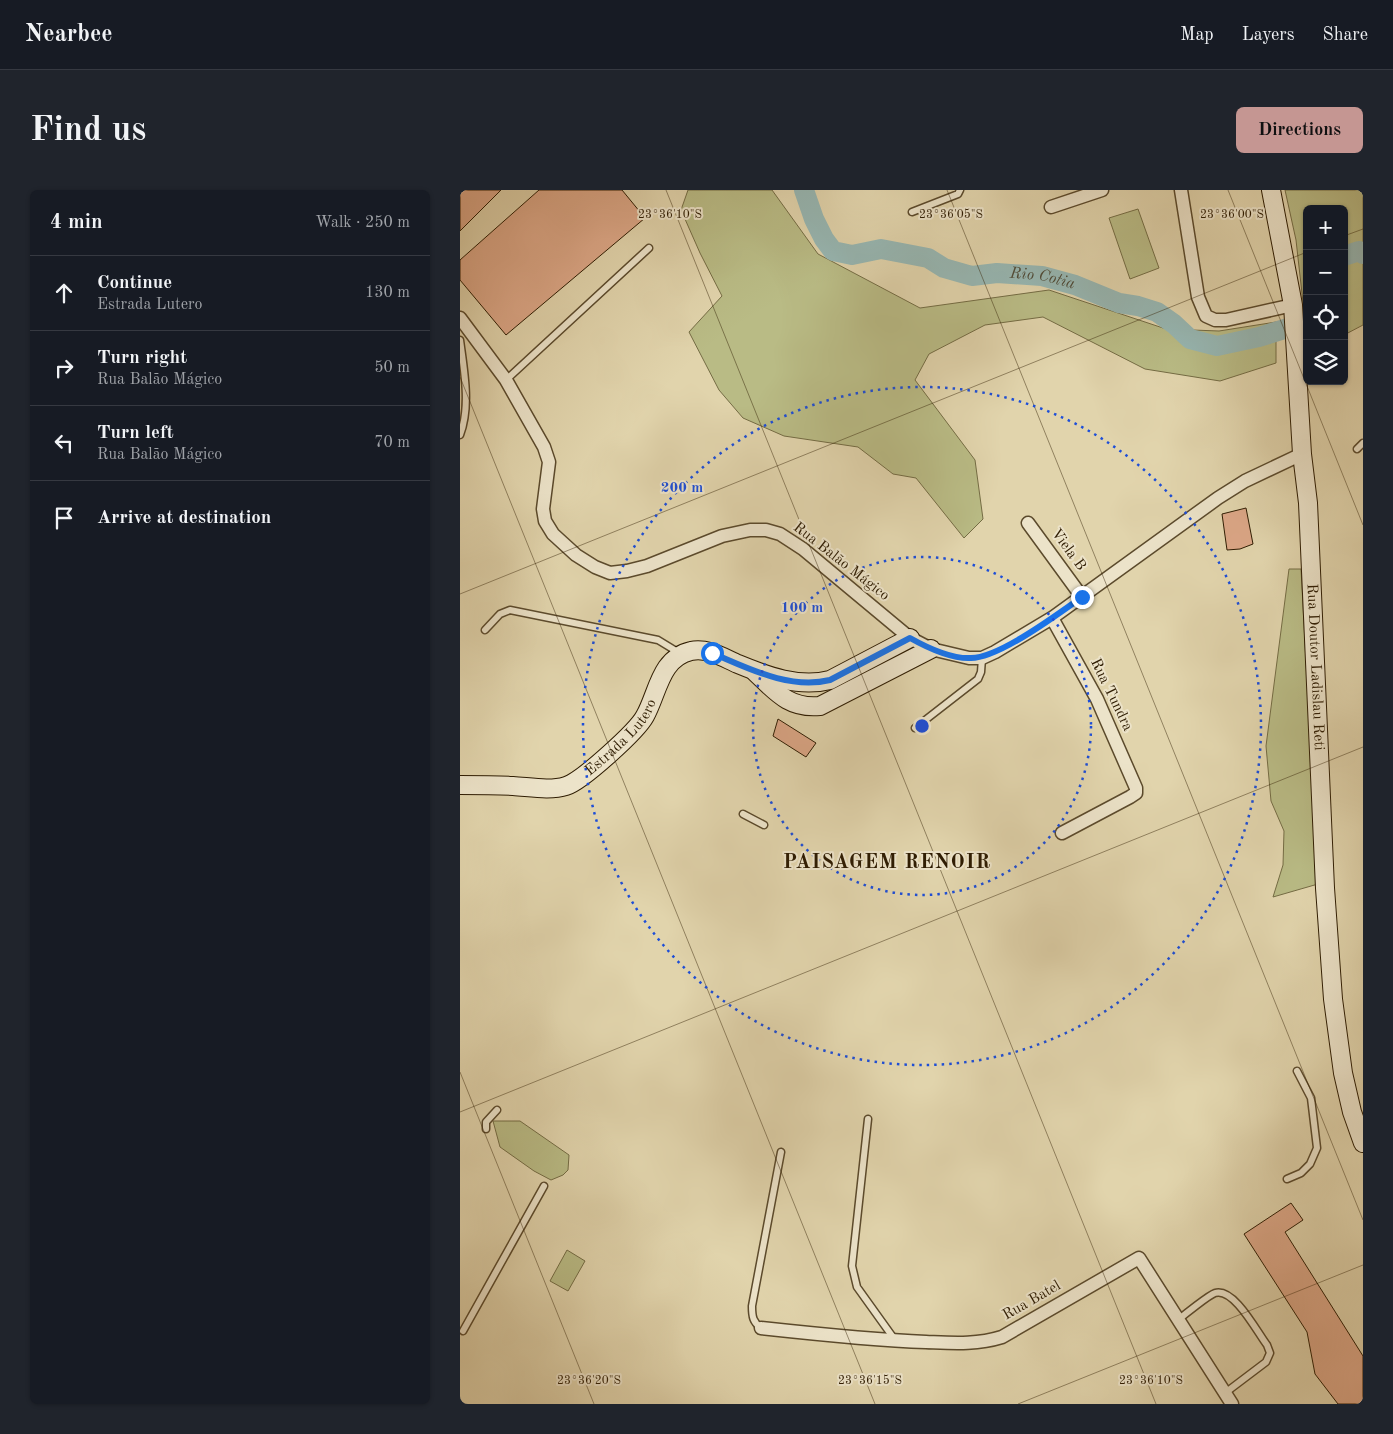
<!DOCTYPE html>
<meta charset="utf-8">
<style>
:root{--surface:#171b24;--page:#20242c;--text:#f1f3f6;--muted:#9ea1a6;--line:#363941;--accent:#c59692}
body{margin:0;font-family:"Old Standard TT",serif;background:var(--page);color:var(--text)}
.controls{position:absolute;right:15px;top:15px;display:grid;overflow:hidden;border-radius:8px;box-shadow:0 1px 4px #0004}
.controls button{width:45px;height:45px;display:grid;place-items:center;padding:0;border:0;border-bottom:1px solid var(--line);background:var(--surface);color:var(--text);font:25px sans-serif}
.stop{position:absolute;width:15px;height:15px;margin:-11px;border:4px solid #1a73e8;border-radius:50%;background:#fff}
.stop.end{background:#1a73e8;border-color:#fff;box-shadow:0 1px 5px #0008}
.list{margin:0;padding:0;list-style:none}
h2{display:flex;justify-content:space-between;align-items:center;height:65px;margin:0;padding:0 20px;font-size:21px}
h2 small{font-size:16px;font-weight:400;color:var(--muted)}
.list li{display:grid;grid-template-columns:32px 1fr auto;gap:15px;align-items:center;box-sizing:border-box;height:75px;padding:0 20px;border-top:1px solid var(--line)}
.list b{display:block;font-size:19px;white-space:nowrap}
.list p{margin:0;font-size:16px;white-space:nowrap;color:var(--muted)}
.list em{font-size:16px;font-style:normal;color:var(--muted)}
.icon{flex:none;width:28px;height:28px;fill:none;stroke:currentColor;stroke-width:2;stroke-linecap:round;stroke-linejoin:round}
.map{position:relative;flex:none;width:903px;height:1214px;overflow:hidden;border-radius:8px}
header{display:flex;align-items:center;gap:30px;box-sizing:border-box;height:70px;padding:0 25px;background:var(--surface);border-bottom:1px solid var(--line)}
header strong{font-size:24px}
nav{display:flex;gap:28px;margin-inline-start:auto;font-size:18px}
.intro{display:flex;align-items:center;justify-content:space-between;box-sizing:border-box;height:120px;padding:0 30px}
h1{margin:0;font-size:35px}
.button{padding:12px 22px;border-radius:8px;background:var(--accent);color:#111;font-size:18px;font-weight:700}
main{display:flex;gap:30px;padding:0 30px}
aside{flex:1;background:var(--surface);border-radius:8px;box-shadow:0 1px 4px #0004}
.map>svg:first-child{display:block}
.green{fill:#b9bb85;stroke:#746c44}
.lines{fill:none;stroke-linecap:round;stroke-linejoin:round}
.river{stroke:#97b7b3;stroke-width:20}
.building{fill:#dca787;stroke:#2e1c02}
.lane-casing{stroke:#5b4a2c;stroke-width:9}
.street-casing{stroke:#5b4a2c;stroke-width:15}
.secondary-casing{stroke:#2e1c02;stroke-width:20}
.lane{stroke:#ece3c9;stroke-width:6}
.street{stroke:#ece3c9;stroke-width:12}
.secondary{stroke:#ece3c9;stroke-width:18}
.route{stroke:#1a73e8;stroke-width:6}
.ticks{fill:none;stroke:#2e1c02;stroke-width:1;stroke-opacity:0.45}
.ring{fill:none;stroke:#1d4ed8;stroke-width:2.5;stroke-dasharray:2.5 5}
.labels{text-anchor:middle;dominant-baseline:central;stroke-width:4;stroke-linejoin:round;paint-order:stroke}
.street-label{font-size:15px;fill:#2e1c02;stroke:#ece3c9}
.water-label{font-size:16px;font-style:italic;fill:#4e4a37;stroke:#ece3c9}
.district-label{font-size:20px;font-weight:bold;letter-spacing:1px;fill:#2e1c02;stroke:#ece3c9}
.ticks-label{font-size:12px;text-anchor:middle;fill:#2e1c02;stroke:#ece3c9;stroke-width:4;stroke-linejoin:round;paint-order:stroke}
.centre{fill:#1d4ed8;stroke:#ece3c9;stroke-width:2.5}
.ring-label{font-size:15px;text-anchor:middle;font-weight:bold;fill:#1d4ed8;stroke:#ece3c9;stroke-width:4;stroke-linejoin:round;paint-order:stroke}
</style>
<header>
<strong>Nearbee</strong>
<nav><a>Map</a><a>Layers</a><a>Share</a></nav>
</header>
<div class="intro"><h1>Find us</h1><a class="button">Directions</a></div>
<main>
<aside>
<h2>4 min<small>Walk · 250 m</small></h2>
<ul class="list">
<li><svg class="icon" aria-label="ahead" viewBox="0 0 24 24"><path d="M12 20V5M6 11l6-6 6 6"/></svg><div><b>Continue</b><p>Estrada Lutero</p></div><em>130 m</em></li>
<li><svg class="icon" aria-label="right" viewBox="0 0 24 24"><path d="M7 20v-9h11M14 6l5 5-5 5"/></svg><div><b>Turn right</b><p>Rua Balão Mágico</p></div><em>50 m</em></li>
<li><svg class="icon" aria-label="left" viewBox="0 0 24 24"><path d="M17 20v-9H6M10 6l-5 5 5 5"/></svg><div><b>Turn left</b><p>Rua Balão Mágico</p></div><em>70 m</em></li>
<li><svg class="icon" aria-label="arrive" viewBox="0 0 24 24"><path d="M6 21V4h12l-3 4 3 4H6"/></svg><div><b>Arrive at destination</b></div></li>
</ul>
</aside>
<div class="map">
<svg width="903" height="1214" viewBox="0 0 903 1214">
<rect width="100%" height="100%" fill="#e1d4ac"/>
<filter id="stains"><feTurbulence type="fractalNoise" baseFrequency=".004" numOctaves="4"/><feColorMatrix values="0 0 0 0 .2 0 0 0 0 .09 0 0 0 0 .02 0 0 0 .5 -.17"/></filter>
<radialGradient id="worn" r=".72"><stop offset=".6" stop-color="#630" stop-opacity="0"/><stop offset="1" stop-color="#630" stop-opacity=".3"/></radialGradient>
<!-- green -->
<path class="green" d="M228,0H312L358,64L460,118L589,100L706,139L759,141L816,132V173L760,191L685,179L583,127L525,135L469,164L455,190L515,270L523,329L504,348L456,288L433,284L398,257L324,246L283,228L259,200L229,142L262,106L240,63L221,20Z
M825,0H903V135L884,145V19H847V148L836,50Z
M678,19L699,78L670,89L649,28Z
M829,379H841L858,694L813,707L823,675L824,641L811,611L806,556Z
M33,931H60L109,965L108,980L103,985L91,990L74,981L40,957Z
M107,1060L125,1071L108,1101L90,1091Z"/>
<g class="lines">
<!-- river -->
<g class="river">
<path id="s1" d="M344,0L354,29L364,49L373,61L392,65L421,59L468,68L484,78L512,86L537,83L582,86L615,95L659,113L678,116L697,122L714,134L730,149L757,156L799,147L847,132"/>
<path d="M884,66L899,61L903,64"/>
</g>
</g>
<!-- building -->
<path class="building" d="M0,0H41L0,41Z
M79,0H162L185,28L46,145L0,90V70Z
M786,318L793,354L780,359L767,360L762,324Z
M318,529L356,553L346,567L313,546Z
M831,1013L843,1030L825,1042L903,1166V1214H878L855,1184L847,1142L784,1044Z"/>
<g class="lines">
<!-- lane casing -->
<g class="lane-casing">
<path id="lane" d="M452,22L498,4L500,0
M0,150C4,180 11,216 0,245
M46,190L189,58
M897,259L903,253
M25,440L40,424L50,420L198,450L221,464
M455,538L518,489L521,482L522,468
M283,624L304,635
M408,929L392,1076L397,1097L435,1150
M26,939V932L37,920
M827,989L841,983L850,974L857,958L851,908L837,881
M718,1130C724,1125 749,1105 755,1103C774,1097 797,1142 807,1155L810,1163L806,1172L765,1203
M301,1138C293,1132 292,1127 292,1116L321,962
M3,1141L84,996"/>
</g>
<!-- street casing -->
<g class="street-casing">
<path id="street" d="M721,0L738,107L746,126L755,130H766L833,115
M591,17L642,0
M0,128L46,190L84,257L89,272L83,319L85,331L93,344L116,365L135,377L150,383L167,381L187,376L262,346L290,340H306L320,344L343,359L450,448L471,459L509,468H522L535,462L592,428L758,308L785,291L842,264
M568,333L622,407
M592,428L637,509L676,598V603L670,607L602,643
M301,1138C356,1144 411,1150 466,1152C492,1153 516,1155 542,1147L679,1068L772,1214"/>
</g>
<!-- secondary casing -->
<g class="secondary-casing">
<g id="secondary">
<path id="s2" d="M811,0L833,115L842,264L848,313L865,698L873,809L883,883L892,922L903,953"/>
<path d="M295,482C316,502 329,519 360,516L471,459"/>
<path id="s3" d="M0,595C18,595 35,595 53,596C70,597 90,601 106,596C122,591 177,541 185,526C198,503 200,468 231,461C247,457 264,468 278,474C307,486 339,498 370,490L450,448"/>
</g>
</g>
<!-- lane -->
<use href="#lane" class="lane"/>
<!-- street -->
<use href="#street" class="street"/>
<!-- secondary -->
<use href="#secondary" class="secondary"/>
</g>
<g class="lines">
<!-- route -->
<path class="route" d="M252,463C288,478 329,500 370,490L450,448C466,457 492,469 511,468C539,468 598,424 622,407"/>
</g>
<!-- ticks -->
<path class="ticks" d="M206,0L696,1214M487,0L903,1030M768,0L903,335M884,46L903,39M0,187L415,1214M0,404L847,62M0,882L134,1214M0,922L903,557M558,1214L903,1075"/>
<!-- distance rings -->
<g class="ring">
<circle cx="462" cy="536" r="169"/>
<circle cx="462" cy="536" r="339"/>
</g>
<g class="labels">
<!-- street labels -->
<g class="street-label">
<text transform="translate(608 360) rotate(54)">Viela B</text>
<text transform="translate(381 372) rotate(38)">Rua Balão Mágico</text>
<text stroke="none"><textPath href="#s2" startOffset="480">Rua Doutor Ladislau Reti</textPath></text>
<text transform="translate(651 505) rotate(64)">Rua Tundra</text>
<text stroke="none"><textPath href="#s3" startOffset="181">Estrada Lutero</textPath></text>
<text transform="translate(572 1111) rotate(-30)">Rua Batel</text>
</g>
<!-- water labels -->
<g class="water-label">
<text stroke="none"><textPath href="#s1" startOffset="284">Rio Cotia</textPath></text>
</g>
<!-- district labels -->
<g class="district-label">
<text x="427" y="673">PAISAGEM RENOIR</text>
</g>
</g>
<g class="ticks-label">
<text x="772" y="28">23°36'00"S</text>
<text x="210" y="28">23°36'10"S</text>
<text x="491" y="28">23°36'05"S</text>
<text x="129" y="1194">23°36'20"S</text>
<text x="410" y="1194">23°36'15"S</text>
<text x="691" y="1194">23°36'10"S</text>
</g>
<circle cx="462" cy="536" r="8" class="centre"/>
<g class="ring-label">
<text x="222" y="302">200 m</text>
<text x="342" y="422">100 m</text>
</g>
<rect width="100%" height="100%" filter="url(#stains)"/>
<rect width="100%" height="100%" fill="url(#worn)"/>
</svg>
<div class="controls">
<button>+</button>
<button>−</button>
<button><svg class="icon" aria-label="locate" viewBox="0 0 24 24"><circle cx="12" cy="12" r="6"/><path d="M12 2v4M12 18v4M2 12h4M18 12h4"/></svg></button>
<button><svg class="icon" aria-label="layers" viewBox="0 0 24 24"><path d="M12 4l9 5-9 5-9-5zM3 14l9 5 9-5"/></svg></button>
</div>
<div class="stop" style="left:252px;top:463px"></div>
<div class="stop end" style="left:622px;top:407px"></div>
</div>
</main>
